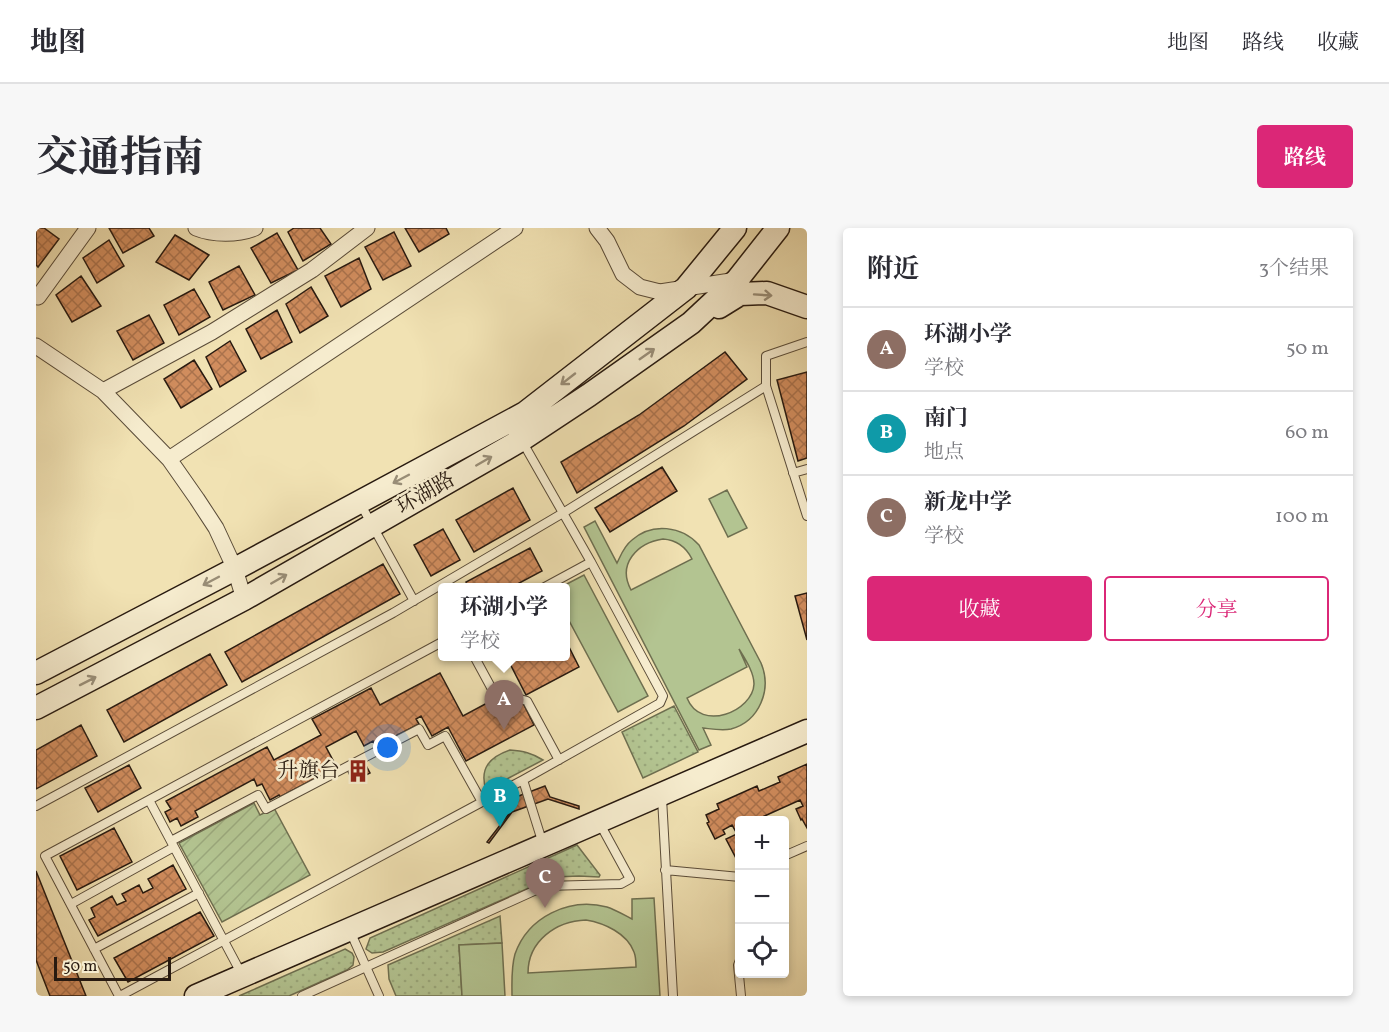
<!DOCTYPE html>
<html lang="zh">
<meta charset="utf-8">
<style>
:root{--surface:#fff;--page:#f7f7f7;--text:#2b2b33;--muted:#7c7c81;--line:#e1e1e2;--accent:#db2777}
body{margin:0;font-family:Vollkorn,"Noto Serif SC",serif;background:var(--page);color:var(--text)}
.controls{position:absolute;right:18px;bottom:18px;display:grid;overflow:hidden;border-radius:6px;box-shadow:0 3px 9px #0003}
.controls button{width:54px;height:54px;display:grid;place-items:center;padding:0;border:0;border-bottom:2px solid var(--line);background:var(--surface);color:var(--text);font:30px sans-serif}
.scale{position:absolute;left:18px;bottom:15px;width:117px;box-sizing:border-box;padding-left:6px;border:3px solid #281a10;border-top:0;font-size:16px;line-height:21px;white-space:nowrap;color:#281a10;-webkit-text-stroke:4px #f6ecce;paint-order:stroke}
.you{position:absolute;left:352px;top:520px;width:21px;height:21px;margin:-15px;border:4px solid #fff;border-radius:50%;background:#1a73e8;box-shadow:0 0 0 9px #1a73e833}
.badge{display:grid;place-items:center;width:39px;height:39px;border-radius:50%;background:var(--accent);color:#fff;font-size:20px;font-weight:700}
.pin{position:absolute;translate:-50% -50px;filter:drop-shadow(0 2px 3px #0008)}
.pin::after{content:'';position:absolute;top:32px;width:21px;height:18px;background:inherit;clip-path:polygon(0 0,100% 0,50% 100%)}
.popup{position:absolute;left:402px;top:355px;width:132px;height:78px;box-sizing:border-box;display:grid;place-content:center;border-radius:6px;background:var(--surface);filter:drop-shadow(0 2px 4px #0005);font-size:20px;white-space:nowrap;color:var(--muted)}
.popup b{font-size:22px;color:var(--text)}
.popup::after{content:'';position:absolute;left:50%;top:100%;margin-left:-12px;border:12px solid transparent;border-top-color:var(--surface)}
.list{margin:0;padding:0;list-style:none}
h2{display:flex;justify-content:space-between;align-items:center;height:78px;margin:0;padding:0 24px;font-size:26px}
h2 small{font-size:20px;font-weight:400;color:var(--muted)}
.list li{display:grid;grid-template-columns:39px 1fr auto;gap:18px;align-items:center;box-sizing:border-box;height:84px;padding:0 24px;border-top:2px solid var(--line)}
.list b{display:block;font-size:22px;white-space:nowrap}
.list p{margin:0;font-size:20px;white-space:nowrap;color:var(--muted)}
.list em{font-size:20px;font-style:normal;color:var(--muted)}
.actions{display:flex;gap:12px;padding:18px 24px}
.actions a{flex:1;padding:14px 0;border:2px solid var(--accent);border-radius:6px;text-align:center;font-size:21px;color:var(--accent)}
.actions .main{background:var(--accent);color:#fff}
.icon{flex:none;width:33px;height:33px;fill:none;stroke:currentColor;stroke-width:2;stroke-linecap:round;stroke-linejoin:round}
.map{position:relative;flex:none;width:771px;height:768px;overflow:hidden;border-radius:6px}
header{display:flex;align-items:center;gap:36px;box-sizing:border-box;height:84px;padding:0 30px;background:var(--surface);border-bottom:2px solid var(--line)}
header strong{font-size:28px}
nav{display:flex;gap:33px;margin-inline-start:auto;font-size:21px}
.intro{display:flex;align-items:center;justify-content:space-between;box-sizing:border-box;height:144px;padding:0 36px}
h1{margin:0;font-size:42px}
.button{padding:15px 27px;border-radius:6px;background:var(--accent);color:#fff;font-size:21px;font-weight:700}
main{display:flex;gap:36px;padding:0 36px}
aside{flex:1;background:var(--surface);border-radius:6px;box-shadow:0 3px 9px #0003}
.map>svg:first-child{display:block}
.grass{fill:url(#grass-dots);stroke:#6e6f50;stroke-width:1.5}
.park{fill:#b3c491;stroke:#6e6f50;stroke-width:1.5;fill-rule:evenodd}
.garden{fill:url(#garden-furrows);stroke:#6e6f50;stroke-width:1.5}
.building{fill:url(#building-cross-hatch);stroke:#281a10;stroke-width:1.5}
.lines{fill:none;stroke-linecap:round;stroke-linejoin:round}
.lane-casing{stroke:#5a4c39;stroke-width:10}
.street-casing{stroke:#5a4c39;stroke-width:17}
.secondary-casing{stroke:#281a10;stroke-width:25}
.lane{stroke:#f6ecce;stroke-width:8}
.street{stroke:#f6ecce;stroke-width:15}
.secondary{stroke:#f6ecce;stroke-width:22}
.oneway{stroke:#998e78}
.labels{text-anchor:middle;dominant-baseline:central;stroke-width:5;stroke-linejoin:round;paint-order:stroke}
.street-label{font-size:21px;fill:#281a10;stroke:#f6ecce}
.poi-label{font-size:21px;fill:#281a10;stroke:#f6ecce;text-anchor:end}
</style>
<header>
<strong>地图</strong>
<nav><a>地图</a><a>路线</a><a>收藏</a></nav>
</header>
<div class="intro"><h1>交通指南</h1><a class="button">路线</a></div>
<main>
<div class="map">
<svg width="771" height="768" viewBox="0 0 771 768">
<defs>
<pattern id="grass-dots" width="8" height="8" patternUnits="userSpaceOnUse" patternTransform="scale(1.5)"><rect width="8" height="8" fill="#b3c491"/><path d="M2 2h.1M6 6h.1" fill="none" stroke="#9aa87c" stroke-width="1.8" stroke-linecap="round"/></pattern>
<pattern id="garden-furrows" width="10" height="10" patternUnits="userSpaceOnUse" patternTransform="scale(1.5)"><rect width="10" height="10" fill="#b3c491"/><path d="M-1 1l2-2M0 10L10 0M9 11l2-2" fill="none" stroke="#9aa87c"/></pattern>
<pattern id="building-cross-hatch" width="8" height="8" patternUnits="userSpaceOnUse" patternTransform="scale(1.5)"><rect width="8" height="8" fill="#d18d5e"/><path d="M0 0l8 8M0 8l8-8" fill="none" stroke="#aa724c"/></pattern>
</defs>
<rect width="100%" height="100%" fill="#f1e2b3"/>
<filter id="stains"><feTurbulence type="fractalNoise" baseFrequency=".00333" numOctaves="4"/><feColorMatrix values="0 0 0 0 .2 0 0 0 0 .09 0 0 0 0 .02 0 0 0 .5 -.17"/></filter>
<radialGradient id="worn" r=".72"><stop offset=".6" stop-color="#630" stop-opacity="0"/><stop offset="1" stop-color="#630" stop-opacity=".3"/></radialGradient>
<!-- grass -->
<path class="grass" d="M638,478L662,524L607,550L586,504Z
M474,522C487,523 496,525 507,532L450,562C443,540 454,529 474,522Z
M541,617L564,647L563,649L543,648L518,649L347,724L336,725L330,721L334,710Z
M464,688L466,715L423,717L426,768H360L353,751L352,737Z
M309,721L316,725L318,729L317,737L311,742L253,768H203Z"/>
<!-- park -->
<path class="park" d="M691,262L711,300L692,309L673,271Z
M559,293L581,335C585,327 588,318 596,312C616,294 646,298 663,317L725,435C736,461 724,493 695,501C686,503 676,501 667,500L675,517L663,522L548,299ZM627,311C641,312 650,319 656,331L595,362C581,336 601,315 627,311ZM703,421C709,431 718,444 718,456C717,483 665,505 651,470L711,439Z
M548,347L612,468L582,484L530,387V360L525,359Z
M618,670L624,768H476C476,754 475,740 479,726C492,689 533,669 571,679C580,682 588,687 596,691V671ZM550,692C568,695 591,705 598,724C600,729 600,734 600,739L492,745C492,713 520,693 550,692Z
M466,715L469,768H426L423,717Z"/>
<!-- garden -->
<path class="garden" d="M218,575L224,587L238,580L274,647L186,694L143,615Z"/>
<!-- building -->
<path class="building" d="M0,0H8L23,11L2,39L0,37Z
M73,0H113L118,8L87,25Z
M258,0H284L295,16L267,33L252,4Z
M369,0H410L413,6L383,24Z
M358,4L375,38L347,52L329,19Z
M241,5L262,42L235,55L215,20Z
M139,7L173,27L153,52L120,34Z
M73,12L88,38L61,55L47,30Z
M323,30L335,61L305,79L289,48Z
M203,38L219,67L187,82L173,54Z
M45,48L65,78L36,94L20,67Z
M275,59L292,88L264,105L250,76Z
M158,61L174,89L143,107L128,77Z
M241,82L256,114L225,131L210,101Z
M113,87L128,115L97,132L81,103Z
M194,113L210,143L184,159L170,129Z
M689,124L711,151L648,198L541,265L525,234L603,187Z
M158,132L176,161L145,180L128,151Z
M771,144V230L762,233L741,152Z
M626,239L641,263L574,304L559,280Z
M477,260L494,292L438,324L420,292Z
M407,301L424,332L395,348L378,317Z
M494,320L506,343L474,360H433L430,354Z
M347,336L364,366L206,454L189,424Z
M771,365V412L759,368Z
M530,413L543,439L490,467L470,428H530Z
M174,426L191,457L88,514L71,482Z
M404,445L427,488L466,467L473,480L486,473L498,497L430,533L412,499L396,508L385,488L380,491L383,496L340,518L337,513L328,518L320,503L290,519L299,536L291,540L293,543L244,569L243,567L234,572L226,556L221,558L218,551L159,583L162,589L145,598L141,590L134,594L129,584L135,581L130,573L231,519L238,532L285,507L276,491L335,460L344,477Z
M45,497L61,528L0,561V522Z
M327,532L334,545L317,554L311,541Z
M771,536V600L766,591L765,592L760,581L767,578L764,572L724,590L725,592H704V633L702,634L690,611L701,606L696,597L687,602L689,606L679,611L671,595L673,594L670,587L683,581L681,576L721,558L723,563L744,554L742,549Z
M93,537L105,560L62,584L49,560Z
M509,558L514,569L543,578V581L512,571L476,584L453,615L451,614L475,583L472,572Z
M78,600L96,634L41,662L24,628Z
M137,637L150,661L62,708L53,692L59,689L55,680L76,668L81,677L90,673L86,666L103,657L107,665L117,660L112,651Z
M0,643L50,768H14L0,732Z
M164,684L178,708L92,754L78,730Z"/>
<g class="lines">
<!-- lane casing -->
<g class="lane-casing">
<path id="lane" d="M730,158V128L771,114
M486,213L555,334
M757,245L771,241
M324,275L378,373
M438,428L457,463L491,473L523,532
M487,552L507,616
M626,570L637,768
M113,572L205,745
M0,578L357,385L527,285L730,158L771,288
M135,613L222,567L230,581L383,501L392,517L409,508L446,574
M748,628L771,618
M629,642L704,649
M35,676L138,619
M314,703L343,768
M58,721L163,665
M704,732L702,737L705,768
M83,768L9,628L406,414
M84,768L487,552L624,475L627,468L555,334L507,360
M266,768L509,658L585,656L594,651L564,596"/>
</g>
<!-- street casing -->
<g class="street-casing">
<path id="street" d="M160,0C177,7 202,7 219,0
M561,0L571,13L587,46L604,59L624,64L701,52
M0,68L2,69L52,0
M0,118L67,163L133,231L161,271L180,300L199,341L208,371
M67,163L176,104L276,42L331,0
M133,231L479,0"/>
</g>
<!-- secondary casing -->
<g class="secondary-casing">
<path id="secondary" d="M683,79L704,66L731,65L771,79
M0,445L199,341L489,185L650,60L699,0
M0,480L208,371L485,212L553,167L655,95L701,52L742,0
M160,768L771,503"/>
</g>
<!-- lane -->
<use href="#lane" class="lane"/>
<!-- street -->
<use href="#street" class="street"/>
<!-- secondary -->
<use href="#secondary" class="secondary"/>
</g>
<!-- one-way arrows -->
<defs><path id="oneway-shaft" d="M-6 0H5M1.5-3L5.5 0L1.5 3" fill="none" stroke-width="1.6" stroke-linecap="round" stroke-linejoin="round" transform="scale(1.5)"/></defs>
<g class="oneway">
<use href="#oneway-shaft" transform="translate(727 67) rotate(4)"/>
<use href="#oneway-shaft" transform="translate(611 126) rotate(-35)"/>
<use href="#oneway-shaft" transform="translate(532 151) rotate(142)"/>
<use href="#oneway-shaft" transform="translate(448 233) rotate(-30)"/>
<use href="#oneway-shaft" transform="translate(365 251) rotate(152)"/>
<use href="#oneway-shaft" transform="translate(243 351) rotate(-30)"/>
<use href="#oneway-shaft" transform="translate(175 353) rotate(152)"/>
<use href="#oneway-shaft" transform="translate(52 453) rotate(-27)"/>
</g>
<!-- icons -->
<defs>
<g id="building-bare" transform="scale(1.8)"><path d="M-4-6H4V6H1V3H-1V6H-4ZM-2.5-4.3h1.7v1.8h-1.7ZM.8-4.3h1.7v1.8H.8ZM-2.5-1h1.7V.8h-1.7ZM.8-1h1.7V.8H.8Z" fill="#8f2418" stroke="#f6ecce" stroke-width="2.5" paint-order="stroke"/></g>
</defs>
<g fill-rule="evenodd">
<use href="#building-bare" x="322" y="543"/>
</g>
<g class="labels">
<!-- street labels -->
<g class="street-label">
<text transform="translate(390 266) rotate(-30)">环湖路</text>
</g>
<!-- poi labels -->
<g class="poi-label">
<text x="304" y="543">升旗台</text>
</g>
</g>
<rect width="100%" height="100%" filter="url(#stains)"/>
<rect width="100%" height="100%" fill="url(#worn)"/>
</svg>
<div class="controls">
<button>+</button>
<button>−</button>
<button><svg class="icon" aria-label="locate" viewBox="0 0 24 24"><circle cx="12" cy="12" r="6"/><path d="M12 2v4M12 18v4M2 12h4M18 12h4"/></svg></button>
</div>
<div class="scale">50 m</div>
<div class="you"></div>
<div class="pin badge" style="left:468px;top:502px;background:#8d6e63">A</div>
<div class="popup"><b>环湖小学</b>学校</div>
<div class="pin badge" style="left:464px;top:599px;background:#0f9aa8">B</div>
<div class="pin badge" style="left:509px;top:680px;background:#8d6e63">C</div>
</div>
<aside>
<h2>附近<small>3个结果</small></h2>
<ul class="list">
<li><span class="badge" style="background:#8d6e63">A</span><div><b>环湖小学</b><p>学校</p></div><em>50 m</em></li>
<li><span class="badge" style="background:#0f9aa8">B</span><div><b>南门</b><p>地点</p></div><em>60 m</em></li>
<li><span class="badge" style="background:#8d6e63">C</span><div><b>新龙中学</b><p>学校</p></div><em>100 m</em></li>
</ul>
<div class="actions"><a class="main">收藏</a><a>分享</a></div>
</aside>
</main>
